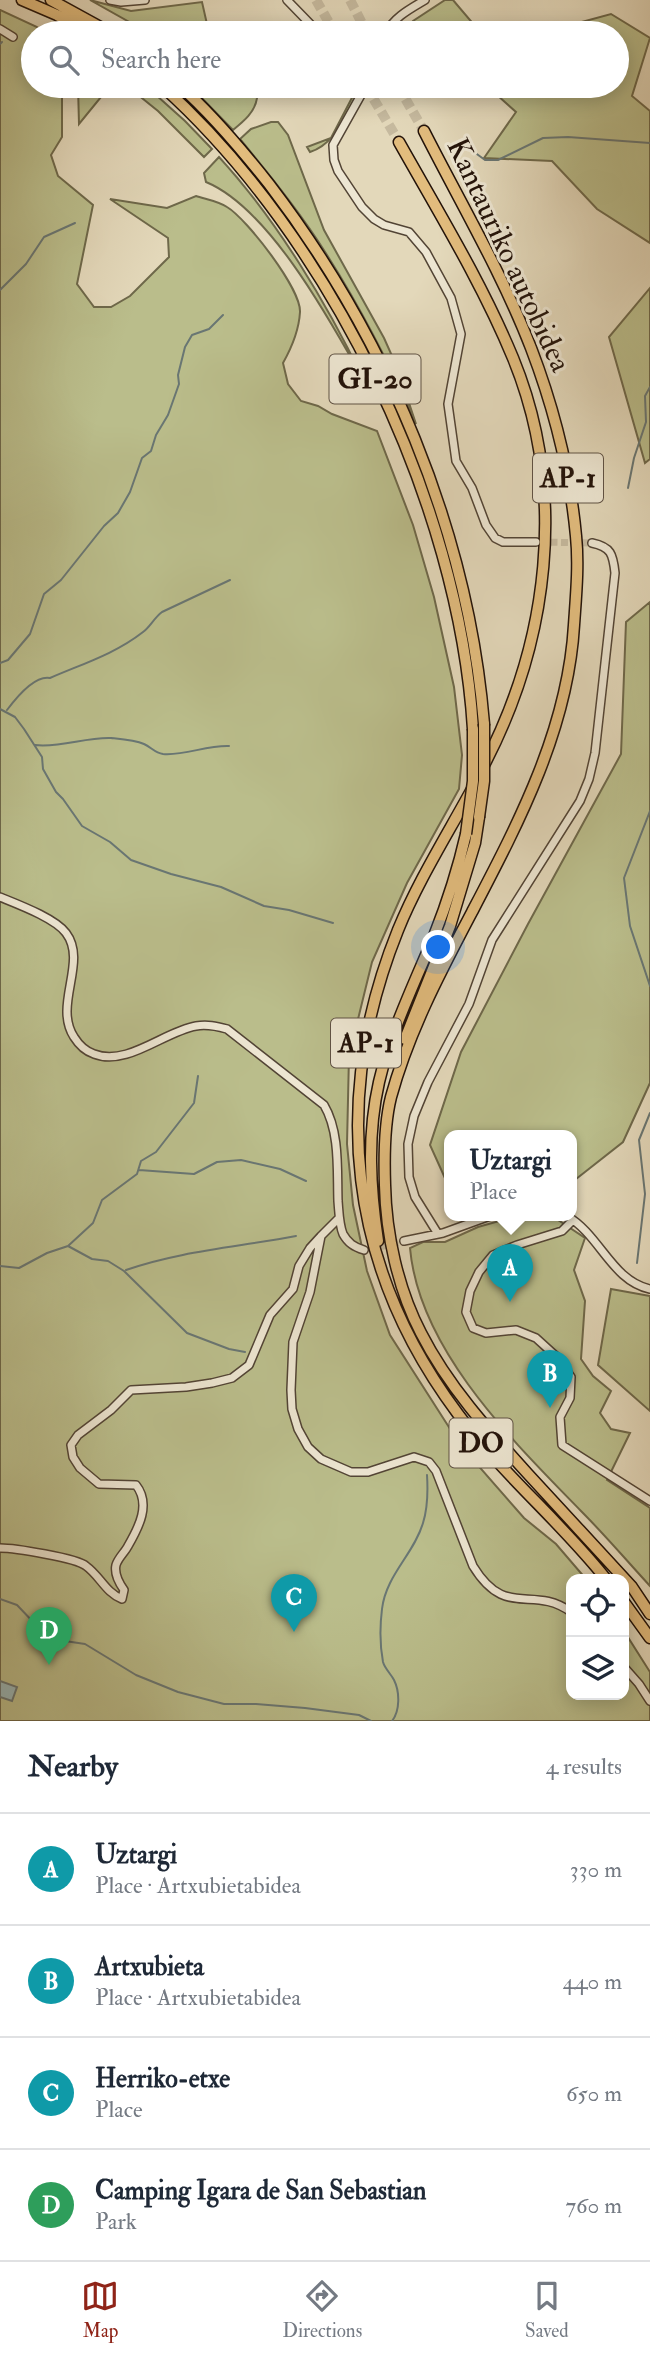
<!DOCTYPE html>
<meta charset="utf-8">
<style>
:root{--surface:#fff;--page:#f6f6f7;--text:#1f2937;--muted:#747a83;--line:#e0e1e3;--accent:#8f2418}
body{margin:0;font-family:"IM FELL Double Pica",serif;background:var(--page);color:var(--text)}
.controls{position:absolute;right:21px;bottom:21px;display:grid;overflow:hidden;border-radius:14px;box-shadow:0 4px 18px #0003}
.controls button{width:63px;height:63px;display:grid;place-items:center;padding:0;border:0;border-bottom:2px solid var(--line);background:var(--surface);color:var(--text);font:35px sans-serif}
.you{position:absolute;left:439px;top:948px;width:24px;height:24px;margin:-18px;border:5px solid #fff;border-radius:50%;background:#1a73e8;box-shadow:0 0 0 10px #1a73e833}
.badge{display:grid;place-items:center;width:46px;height:46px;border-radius:50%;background:var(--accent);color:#fff;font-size:23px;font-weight:700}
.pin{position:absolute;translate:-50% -58px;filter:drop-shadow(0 2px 4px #0008)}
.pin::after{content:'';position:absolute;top:37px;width:24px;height:21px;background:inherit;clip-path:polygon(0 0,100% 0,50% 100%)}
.popup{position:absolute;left:444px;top:1130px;width:133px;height:91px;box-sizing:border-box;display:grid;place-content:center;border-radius:14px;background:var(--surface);filter:drop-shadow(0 2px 5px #0005);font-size:23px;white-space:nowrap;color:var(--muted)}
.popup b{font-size:26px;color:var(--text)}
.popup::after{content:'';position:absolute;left:50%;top:100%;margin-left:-14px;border:14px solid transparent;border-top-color:var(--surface)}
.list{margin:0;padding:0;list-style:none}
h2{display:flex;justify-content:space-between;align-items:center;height:91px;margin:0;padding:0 28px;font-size:30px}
h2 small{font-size:23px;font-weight:400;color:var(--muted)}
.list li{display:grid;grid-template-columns:46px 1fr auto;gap:21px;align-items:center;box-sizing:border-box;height:112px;padding:0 28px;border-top:2px solid var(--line)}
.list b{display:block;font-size:26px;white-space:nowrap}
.list p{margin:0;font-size:23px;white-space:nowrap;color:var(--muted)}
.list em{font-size:23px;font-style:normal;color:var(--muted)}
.icon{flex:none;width:38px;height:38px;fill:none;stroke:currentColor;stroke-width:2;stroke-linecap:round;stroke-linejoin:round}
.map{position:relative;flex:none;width:650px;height:1721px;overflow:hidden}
.search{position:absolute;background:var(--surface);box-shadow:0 4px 18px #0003;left:21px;right:21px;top:21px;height:77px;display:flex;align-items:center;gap:18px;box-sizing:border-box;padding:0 24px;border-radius:38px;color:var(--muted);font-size:26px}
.sheet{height:539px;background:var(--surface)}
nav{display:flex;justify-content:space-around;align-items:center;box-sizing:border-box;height:98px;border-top:2px solid var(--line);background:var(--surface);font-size:19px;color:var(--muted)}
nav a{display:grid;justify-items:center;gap:4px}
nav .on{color:var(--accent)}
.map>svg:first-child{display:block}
.green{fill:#babd8b;stroke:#6e684a;stroke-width:2}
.water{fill:#99b8b9;stroke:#697673;stroke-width:2}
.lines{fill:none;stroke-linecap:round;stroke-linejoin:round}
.stream{stroke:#697673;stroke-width:2}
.minor-tunnel{stroke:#c6ba9f;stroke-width:7;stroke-dasharray:7 3.5;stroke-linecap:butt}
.highway-tunnel{stroke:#c6ba9f;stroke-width:10;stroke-dasharray:10 5;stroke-linecap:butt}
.minor-casing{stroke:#524435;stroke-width:10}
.highway-casing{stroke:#221209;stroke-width:13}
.minor{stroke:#ede6d2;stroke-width:7}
.highway{stroke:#e2bc7d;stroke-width:10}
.highway-bridge-casing{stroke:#221209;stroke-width:13;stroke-linecap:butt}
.highway-bridge{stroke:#e2bc7d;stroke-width:10}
.labels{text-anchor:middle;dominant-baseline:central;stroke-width:6;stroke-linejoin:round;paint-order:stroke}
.shield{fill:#ede6d2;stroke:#5f5245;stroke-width:2}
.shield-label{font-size:28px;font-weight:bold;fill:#221209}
.street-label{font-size:30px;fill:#221209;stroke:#ede6d2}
</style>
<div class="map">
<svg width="650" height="1721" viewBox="0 0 650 1721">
<rect width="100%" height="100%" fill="#e3d8ba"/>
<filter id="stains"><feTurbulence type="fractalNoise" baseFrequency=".00286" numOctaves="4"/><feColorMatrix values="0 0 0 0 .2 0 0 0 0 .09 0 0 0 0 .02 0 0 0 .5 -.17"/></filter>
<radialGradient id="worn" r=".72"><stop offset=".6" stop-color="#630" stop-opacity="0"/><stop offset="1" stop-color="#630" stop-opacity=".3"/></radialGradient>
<!-- green -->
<path class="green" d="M90,0L131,11L202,2L209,33H149Z
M445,0H453L481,33H402L413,21Z
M0,10L37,27L42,33H33V86H62V137L51,155L58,176L93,205L77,284L94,307H111L130,296L169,257L168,238L110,199L167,208L196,196C205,199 218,201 227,207C247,219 301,289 300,312C299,330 292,347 283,363L288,384L301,401L318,406L332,414L377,431L413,525L434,597L454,687L462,755L459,789L407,883L372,962L349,1056L347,1144L353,1205L367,1271L390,1335L461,1446L524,1518L556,1544L586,1579H571V1695H624V1631L650,1672V1721H0Z
M611,14L650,38L632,96L650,111V243L597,209L552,161L484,158L516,112L487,86H617V33H541Z
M78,86H110L79,124Z
M127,86H146L185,121L212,149L204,157L158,111Z
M190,86C212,86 240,80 257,98C255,112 244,121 233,130Z
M355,92L358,95C344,117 335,144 310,152L307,147L331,138Z
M271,122H278L288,135L324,230L384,338L397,367L416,424C388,360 356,299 318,241C294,205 267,172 240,139L251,129Z
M219,157C276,219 327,303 363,379C330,320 269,208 206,182L204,173Z
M650,288V459L645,463L609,337Z
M650,602V1083L623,1142L571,1183V1136H449V1187L430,1145L461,1052L528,924L621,754L626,622Z
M517,1216H552L585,1238L574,1270L585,1301L581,1359L593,1376L611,1391L600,1413L611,1429L630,1433L607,1480L650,1508V1586C627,1561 605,1535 581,1511C513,1441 419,1350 410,1248L423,1242H445L478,1227Z
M611,1289L650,1296V1411L598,1365Z"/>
<!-- water -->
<path class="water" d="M0,1681L17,1687L12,1701L0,1697Z"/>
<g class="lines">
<!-- stream -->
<path class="stream" d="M0,44L2,42
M470,149L485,160H498L543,138L568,137L650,143
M0,290L26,264L44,237L75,223
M628,488L634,458L646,422L645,396L650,387
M0,663L8,660L30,634L44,594L61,580L104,526L118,513L130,492L142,458L151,451L156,435L168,415L179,384L178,375L185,347L192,335L209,329L223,315
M0,709L15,717L24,729L42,757L43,769L56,792L63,799L82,826L110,842L131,860L171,874L221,887L264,906L289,910L333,923
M7,710C16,698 35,675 50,678C82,664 115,654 143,632C150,627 154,618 162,612L230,580
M35,745C61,748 85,737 111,738C121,739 135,740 144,744C151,747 155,753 163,754C184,756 207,745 229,746
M650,811L624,878L630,926L650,986
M139,1170L194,1174L217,1162L241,1160L280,1169L306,1181
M68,1246L92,1259L108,1261L124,1271L187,1333L229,1349L245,1352
M637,1263L645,1194L639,1140L650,1113
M0,1266L19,1268L47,1253L68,1246L93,1223L102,1200L137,1174L141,1161L156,1152L194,1103L198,1076
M126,1270C180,1251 239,1247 296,1236
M0,1599L17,1605L36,1625L51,1627L65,1641L85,1644L136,1675L178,1692L224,1704H256L305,1708L359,1715L371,1721
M392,1721C400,1711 400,1692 394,1680C391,1674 385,1669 383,1662C380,1646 380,1625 382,1609C386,1575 414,1554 423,1523C428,1507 428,1491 427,1475"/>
<!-- minor-tunnel -->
<path class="minor-tunnel" d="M540,542L592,543
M371,1249L404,1241"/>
<!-- highway-tunnel -->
<path class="highway-tunnel" d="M316,0L335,33
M350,0L367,33
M366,86L399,142
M398,86L424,131"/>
<!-- minor casing -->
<g class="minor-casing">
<path id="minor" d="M110,0L121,2L145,0
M287,0L319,33
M0,29L13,37
M386,33C394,17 410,9 425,0
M366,86L333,145L334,160L338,171L362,207L374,219L384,225L409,232L426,252L451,298L461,334L448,404L456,461L472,488L486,525L495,538L503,542H536
M0,897C17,904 55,918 66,933C88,962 53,1005 74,1037C79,1045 85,1051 94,1054C127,1067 165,1031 196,1026C207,1024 216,1026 227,1029L324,1105C340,1132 337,1170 338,1201C339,1212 339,1224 343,1234C348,1243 354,1247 364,1250
M567,1216C600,1235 612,1281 650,1289
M339,1218L321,1236L310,1292L293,1342L291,1390L292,1409L298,1429L308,1447L321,1459L351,1472H368L414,1457L429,1462L436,1471L473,1566C506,1620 532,1584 571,1612
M573,1220L562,1231L517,1245L493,1255L479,1272L470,1291L466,1312L473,1328L486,1333L516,1330L536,1338L558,1358L571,1377L570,1398L560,1417L562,1445L650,1501
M438,1234L415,1197L409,1177L408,1144L414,1116L428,1082L469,1004L492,940L580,801L589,779L595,753L615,573C613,554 611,547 592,543
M404,1241L443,1233L490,1216
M0,1548C14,1548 77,1558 86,1566C100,1576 106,1593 122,1599L124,1590C119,1583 114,1574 116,1565C118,1558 125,1552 128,1546C139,1527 151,1504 136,1485L99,1484L80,1468L73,1457L71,1445L78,1435L111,1410L131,1390L186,1387L212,1383L232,1378L249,1365L270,1315L293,1289L299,1266L310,1248L321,1236
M624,1667L639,1684L650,1701"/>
</g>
<!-- highway casing -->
<g class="highway-casing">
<path id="highway" d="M22,0L57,15L91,33
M51,0L111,33
M162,86C331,238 459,502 473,729
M180,86C213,115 242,150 269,184C387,338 468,530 484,724
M424,131C460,202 502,273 531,348C554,408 570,472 576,536C579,565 576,596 574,625C568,729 519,822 472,912C441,971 409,1031 391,1097C384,1125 384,1156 385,1185C386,1234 398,1289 421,1333C448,1386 488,1430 528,1474C563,1512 597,1549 632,1587L650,1614
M399,142C439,213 482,283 513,358C568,492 549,643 482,769
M472,789C447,835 418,881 398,930C330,1099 348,1267 458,1414C502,1474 560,1521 606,1579
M405,1039L450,926L475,843L479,817
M378,1241C370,1188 367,1135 379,1082C391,1031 414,984 434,936C447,903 458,869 466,834
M624,1602L650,1638"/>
</g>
<!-- minor -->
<use href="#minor" class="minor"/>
<!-- highway -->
<use href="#highway" class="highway"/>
<!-- highway-bridge casing -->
<g class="highway-bridge-casing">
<path id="highway-bridge" d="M479,817L484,781V724
M466,834L473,781V729"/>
</g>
<!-- highway-bridge -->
<use href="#highway-bridge" class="highway-bridge"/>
</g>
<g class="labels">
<!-- shield labels -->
<g class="shield">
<rect x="329.5" y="354.5" width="91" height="49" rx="5"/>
<rect x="533" y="453.5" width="70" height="49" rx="5"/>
<rect x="331" y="1018.5" width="70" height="49" rx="5"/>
<rect x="449.5" y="1418.5" width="63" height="49" rx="5"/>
</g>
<g class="shield-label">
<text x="375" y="379">GI-20</text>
<text x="568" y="478">AP-1</text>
<text x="366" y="1043">AP-1</text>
<text x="481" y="1443">DO</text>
</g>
<!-- street labels -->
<g class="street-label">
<text transform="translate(509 255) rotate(65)">Kantauriko autobidea</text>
</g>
</g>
<rect width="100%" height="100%" filter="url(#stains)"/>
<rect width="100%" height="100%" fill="url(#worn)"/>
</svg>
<div class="controls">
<button><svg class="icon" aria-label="locate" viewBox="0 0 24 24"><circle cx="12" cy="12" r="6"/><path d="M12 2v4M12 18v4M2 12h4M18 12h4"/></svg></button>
<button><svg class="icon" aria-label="layers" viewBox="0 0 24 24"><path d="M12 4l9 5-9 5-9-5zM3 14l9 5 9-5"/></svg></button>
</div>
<div class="you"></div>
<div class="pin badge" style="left:510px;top:1302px;background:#0f9aa8">A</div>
<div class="popup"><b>Uztargi</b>Place</div>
<div class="pin badge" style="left:550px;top:1408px;background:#0f9aa8">B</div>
<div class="pin badge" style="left:294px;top:1632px;background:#0f9aa8">C</div>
<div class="pin badge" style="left:49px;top:1665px;background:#2e9e5b">D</div>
<div class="search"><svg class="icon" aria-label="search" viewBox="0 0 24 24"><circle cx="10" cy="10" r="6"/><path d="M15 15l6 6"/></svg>Search here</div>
</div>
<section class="sheet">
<h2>Nearby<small>4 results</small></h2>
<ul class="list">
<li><span class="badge" style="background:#0f9aa8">A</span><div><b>Uztargi</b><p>Place · Artxubietabidea</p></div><em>330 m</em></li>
<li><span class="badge" style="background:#0f9aa8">B</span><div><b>Artxubieta</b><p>Place · Artxubietabidea</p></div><em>440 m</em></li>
<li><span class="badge" style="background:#0f9aa8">C</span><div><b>Herriko-etxe</b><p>Place</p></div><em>650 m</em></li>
<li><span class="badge" style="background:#2e9e5b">D</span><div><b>Camping Igara de San Sebastian</b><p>Park</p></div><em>760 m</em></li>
</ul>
</section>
<nav>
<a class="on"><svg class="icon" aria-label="map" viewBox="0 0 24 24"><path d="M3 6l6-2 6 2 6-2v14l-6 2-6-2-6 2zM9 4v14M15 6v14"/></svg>Map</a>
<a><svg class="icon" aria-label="directions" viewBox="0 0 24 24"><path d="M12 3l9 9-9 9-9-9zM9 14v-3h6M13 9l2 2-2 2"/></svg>Directions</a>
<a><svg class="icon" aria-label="saved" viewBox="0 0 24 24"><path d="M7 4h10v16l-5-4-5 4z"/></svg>Saved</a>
</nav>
